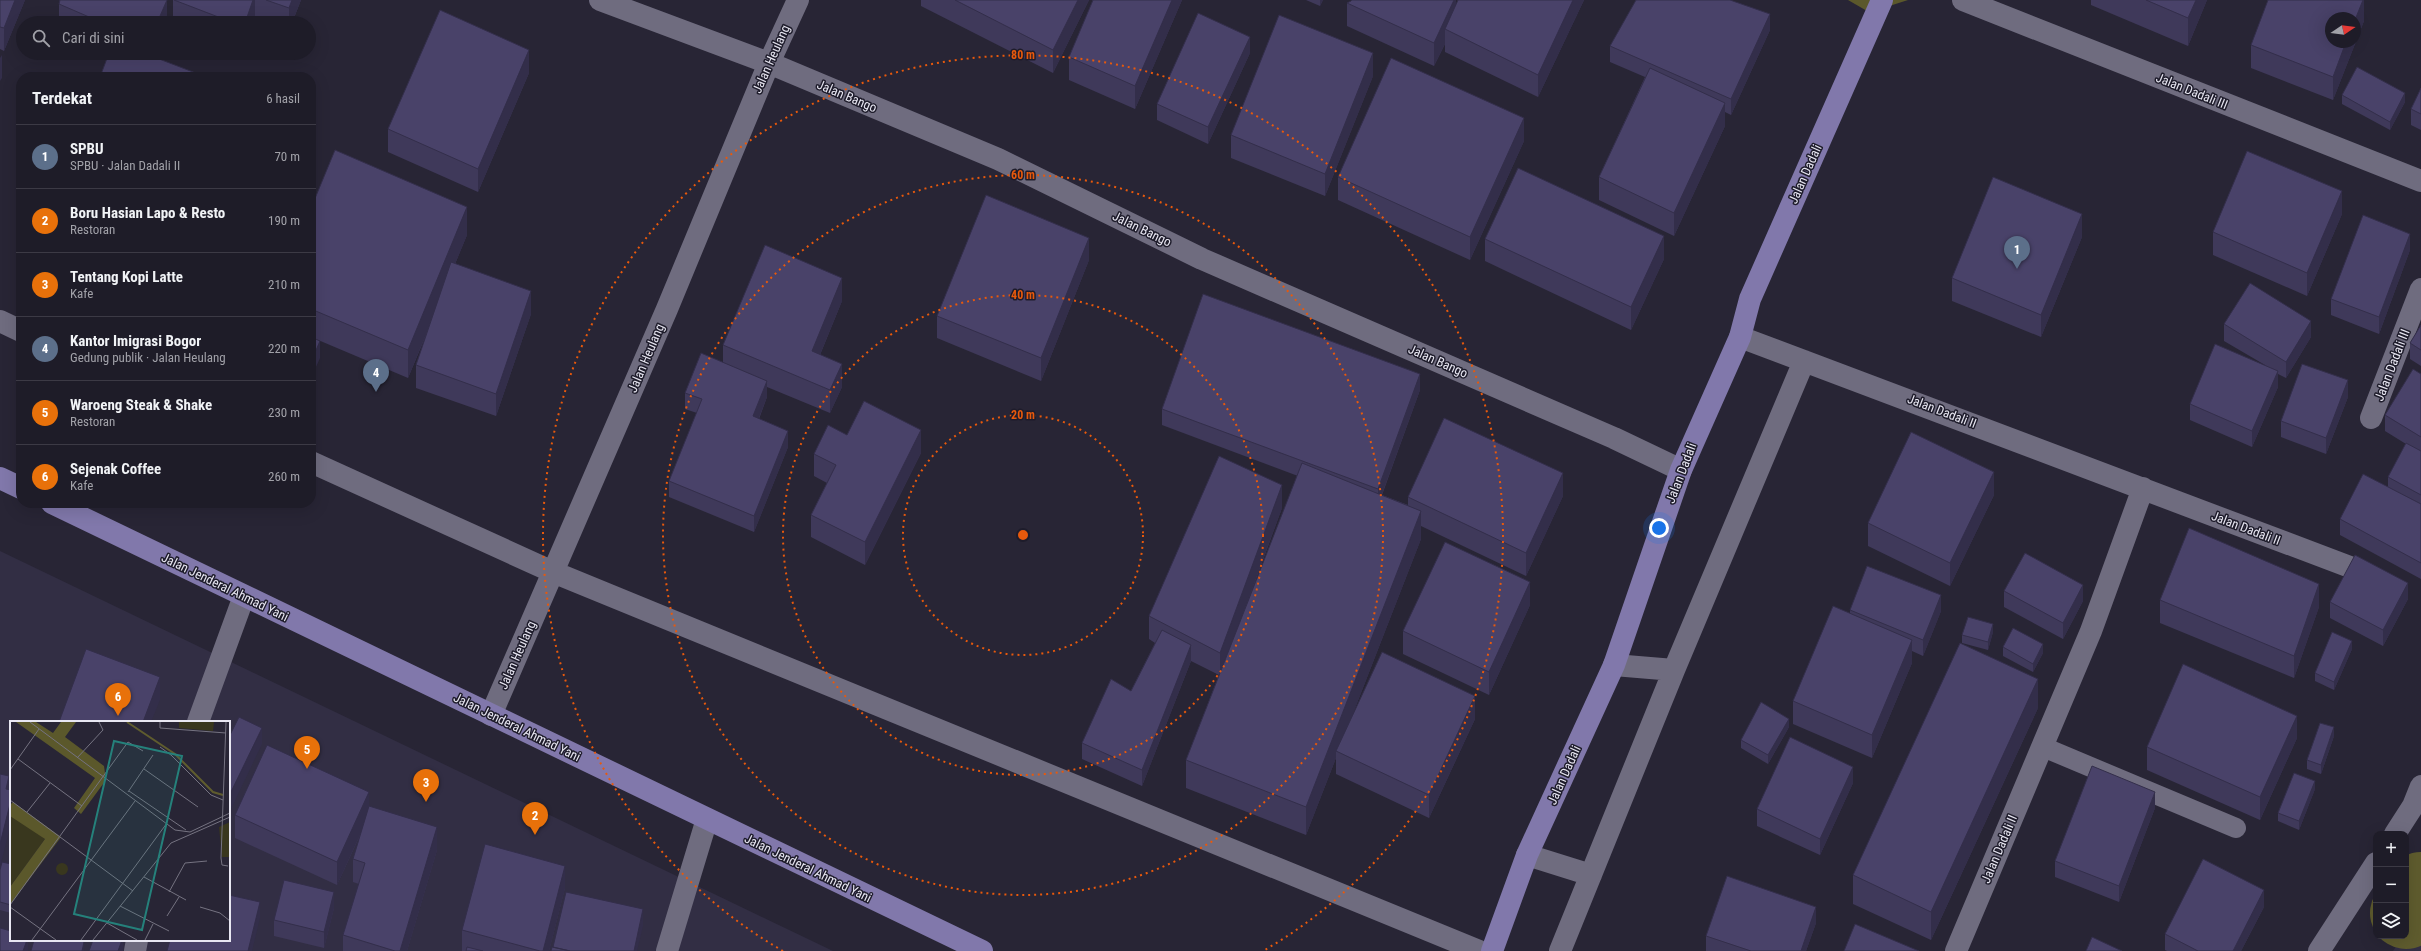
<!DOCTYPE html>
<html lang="id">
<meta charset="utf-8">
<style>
:root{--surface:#1e1c28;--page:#262530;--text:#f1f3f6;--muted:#a1a1a8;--line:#3c3a45;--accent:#c4bc3e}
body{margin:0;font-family:"Roboto Condensed",sans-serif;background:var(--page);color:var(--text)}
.controls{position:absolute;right:12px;bottom:12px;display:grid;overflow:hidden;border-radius:8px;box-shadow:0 4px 16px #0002}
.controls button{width:36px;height:36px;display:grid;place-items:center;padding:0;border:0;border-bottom:1px solid var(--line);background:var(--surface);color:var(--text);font:20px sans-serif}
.compass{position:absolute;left:2325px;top:12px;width:36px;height:36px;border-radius:50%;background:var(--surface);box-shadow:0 4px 16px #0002;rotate:77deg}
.you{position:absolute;left:1659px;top:528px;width:14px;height:14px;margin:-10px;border:3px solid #fff;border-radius:50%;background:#1a73e8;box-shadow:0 0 0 6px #1a73e833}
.badge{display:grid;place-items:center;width:26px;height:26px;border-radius:50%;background:var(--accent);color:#fff;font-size:13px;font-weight:700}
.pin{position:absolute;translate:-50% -33px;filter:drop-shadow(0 1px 2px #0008)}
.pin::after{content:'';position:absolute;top:21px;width:14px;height:12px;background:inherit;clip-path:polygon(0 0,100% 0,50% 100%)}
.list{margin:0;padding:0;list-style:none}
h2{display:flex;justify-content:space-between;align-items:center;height:52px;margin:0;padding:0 16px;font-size:17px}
h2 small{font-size:13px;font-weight:400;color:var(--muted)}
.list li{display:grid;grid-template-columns:26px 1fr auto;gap:12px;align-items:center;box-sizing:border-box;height:64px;padding:0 16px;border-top:1px solid var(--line)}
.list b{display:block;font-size:15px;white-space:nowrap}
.list p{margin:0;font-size:13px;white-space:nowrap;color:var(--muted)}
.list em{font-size:13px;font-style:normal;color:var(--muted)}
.icon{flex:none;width:22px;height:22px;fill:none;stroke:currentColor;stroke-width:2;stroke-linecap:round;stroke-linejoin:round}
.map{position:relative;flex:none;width:2421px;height:951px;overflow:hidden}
.search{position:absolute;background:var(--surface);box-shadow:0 4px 16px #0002;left:16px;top:16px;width:300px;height:44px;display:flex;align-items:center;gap:10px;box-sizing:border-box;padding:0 14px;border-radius:22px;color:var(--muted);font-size:15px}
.panel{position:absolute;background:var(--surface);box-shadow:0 4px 16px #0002;left:16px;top:72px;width:300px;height:436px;border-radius:16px}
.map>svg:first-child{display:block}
.built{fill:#322e44;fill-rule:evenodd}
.forest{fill:#5b582b}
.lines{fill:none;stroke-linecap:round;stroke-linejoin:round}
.river{stroke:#5f5c2e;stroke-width:72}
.lane{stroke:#6f6c7f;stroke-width:20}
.street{stroke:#6f6c7f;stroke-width:22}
.primary{stroke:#8178ab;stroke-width:22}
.wall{fill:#3f395a}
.shaded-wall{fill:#332e4a}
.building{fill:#494269;stroke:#332e4a}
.ring{fill:none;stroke:#e8590c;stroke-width:2;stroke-dasharray:2 4}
.labels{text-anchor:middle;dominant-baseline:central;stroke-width:3;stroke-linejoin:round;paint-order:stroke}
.street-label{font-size:13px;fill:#e8e7f2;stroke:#1e1c2b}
.inset-river{fill:none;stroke:#5f5c2e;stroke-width:2}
.inset-road{fill:none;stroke:#757381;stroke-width:1}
.view{fill:#25817b;fill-opacity:0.15;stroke:#25817b;stroke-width:2}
.inset-edge{fill:none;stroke:#e8e7f2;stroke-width:2}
.centre{fill:#e8590c;stroke:#1e1c2b;stroke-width:2}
.ring-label{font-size:12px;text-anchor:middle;font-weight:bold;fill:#e8590c;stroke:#1e1c2b;stroke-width:3;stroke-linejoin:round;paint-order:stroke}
</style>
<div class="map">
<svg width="2421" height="951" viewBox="0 0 2421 951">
<rect width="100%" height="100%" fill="#282535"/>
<!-- built -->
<path class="built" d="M0,551L737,905L833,951H0ZM11,722H229V940H11Z
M2421,906V951H2393L2403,936H2406V931Z"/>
<!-- forest -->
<path class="forest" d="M1848,0H1908L1877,10L1874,15Z"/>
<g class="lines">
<!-- river -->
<path class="river" d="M2406,913L2421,888"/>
<!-- lane -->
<path class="lane" d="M2043,747L2236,828"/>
<!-- street -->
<path class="street" d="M600,0L769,63L998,159L1202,259L1614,438L1681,470
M1963,0L2421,181
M0,321L21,331
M1740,337L2350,567
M2371,418L2421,289
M311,462L553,572L1479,951
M1614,665L1674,670
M491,715L667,309L769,63L798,0
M198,722L244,596
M2395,834L2413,806L2421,786
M1527,855L1591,875
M135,951L137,940
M667,951L707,819
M1560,951L1674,670L1804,361
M1956,951L2091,631L2143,488
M2319,951L2376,863"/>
<!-- primary -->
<path class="primary" d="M0,478L21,488
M52,503L982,951
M1492,951L1527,855L1614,665L1681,470L1740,337L1750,299L1882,0"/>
</g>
<!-- wall -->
<path class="wall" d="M0,0H25L4,51L0,49Z
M167,0V14L164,23H66L59,20V4Z
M173,0H301L292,23H266L255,19L253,23H173Z
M921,0H1089L1053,73L921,6Z
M1093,0H1182L1135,109L1069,80V57Z
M1306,0H1323L1320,6Z
M1456,0V5L1584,0L1538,97L1445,52V44L1434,66L1347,26V3Z
M2091,0H2207L2188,46L2091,5Z
M2364,0V21L2333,100L2251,68V45Z
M1770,30L1731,115L1725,112V126L1674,236L1599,200V177L1645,77L1610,62V46Z
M1250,53L1208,144L1157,120V104Z
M529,73L478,192L388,152V129Z
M1373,76L1325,196L1231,158V135Z
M2421,88V130L2411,125V109Z
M2342,95L2405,102L2390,130L2342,104Z
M1524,141L1470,260L1338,200V177Z
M311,208L467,235L455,264L531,314L496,416L416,388V365L427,333L408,378L311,337Z
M2342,214L2307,296L2213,255V232Z
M2082,237L2041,337L1952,301V278Z
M1485,239L1664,259L1631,330L1485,261Z
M2410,250L2379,334L2331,315V299Z
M1089,260L1041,381L937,338V316Z
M842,301L820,355L842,387L830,413L767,387V397L759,419L788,447L754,532L669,497V481L697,413L685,409V393L723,363V345Z
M2224,324L2311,337L2286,378L2278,374V387L2252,447L2190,420V404L2265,365L2224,341Z
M2421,325V366L2410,359V343Z
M2421,374V579L2340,535V519L2388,487V477L2406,444L2385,431V415Z
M1420,390L1382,495L1408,505V497L1563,496L1526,576L1421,526V539L1352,716L1475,719L1429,818L1336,774V758L1306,835L1186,788V760L1219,675L1191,661L1142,786L1082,759V743L1131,691L1155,643L1149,639V616L1282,508L1240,623L1298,476L1162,425V409Z
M2348,397L2326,454L2281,437V421Z
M847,435L921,453L865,565L811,537V515L827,483L814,476V454Z
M1994,495L1950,586L1868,546V523Z
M2004,591L2083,601L2063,639L2004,607Z
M2408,599L2383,646L2330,618V602Z
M2160,600L2319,607L2294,678L2160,623Z
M1530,605L1489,695L1403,654V631Z
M1850,610L1941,611L1923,656L1912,651V663L1872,758L1793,724V701L1850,613Z
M1993,632L1988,650L1962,643V635Z
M2003,647L2043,653L2033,672L2003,656Z
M2352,649L2334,690L2315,681V673Z
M2038,708L1931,940L1853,904V875Z
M1789,727L1768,764L1741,748V740Z
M2334,736L2321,774L2307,769V760Z
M2297,738L2260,820L2147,770V747Z
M1853,783L1820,855L1757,826V809Z
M2315,789L2299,830L2278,821V813Z
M369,806L437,850L407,951H343V935L359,884L353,882V859L362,831L337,885L235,838V815Z
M2155,808L2119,902L2055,877V861Z
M11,864V913L0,910V870Z
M565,888L549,951H462V930Z
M2264,907L2241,951H2167L2165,950V934Z
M334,908L324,948L274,936V920Z
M1816,923L1806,951H1706V936Z"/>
<!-- shaded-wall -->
<path class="shaded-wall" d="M15,0H25L4,51V28Z
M167,0V14L164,23H157Z
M253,0H255V19L253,23H245Z
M292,0H301L292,23H289V8Z
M1078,0H1089L1053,73V50Z
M1172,0H1182L1135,109V86Z
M1320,0H1323L1320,6Z
M1454,0H1456V19L1445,29V44L1434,66V43Z
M1573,0H1584L1538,97V75Z
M2196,0H2207L2188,46V18Z
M2363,0H2364V21L2333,100V77L2346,42H2355V20Z
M1770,14V30L1731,115V99Z
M1250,37V53L1208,144V127Z
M529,50V73L478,192V169Z
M155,53H161V54L154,73V57Z
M1373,53V76L1325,196V174Z
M2,55V78L0,81V58Z
M2405,93V102L2390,130V122Z
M1725,103V126L1674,236V213Z
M1524,118V141L1470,260V237Z
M2342,191V214L2307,296V273Z
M467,207V235L408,378V350Z
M2082,214V237L2041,337V315Z
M2410,234V250L2379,334V317Z
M1664,236V259L1631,330V307Z
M1089,238V260L1041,381V358Z
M842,278V301L812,374V351Z
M531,291V314L496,416V394Z
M2311,321V337L2286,378V362Z
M320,341V358L311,378V362Z
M842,364V387L830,413V390Z
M2278,371V387L2252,447V431Z
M1420,374V390L1378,505V489Z
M2348,380V397L2326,454V438Z
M767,381V397L753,433V416Z
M921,430V453L865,565V542Z
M788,431V447L754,532V516Z
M1994,472V495L1950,586V563Z
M1563,473V496L1526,576V553Z
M1282,485V508L1220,676V653Z
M1421,511V539L1338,752L1336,751V758L1306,835V807Z
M1530,582V605L1489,695V672Z
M2408,583V599L2383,646V630Z
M2319,584V607L2294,678V656Z
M2083,585V601L2063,639V623Z
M1941,595V611L1923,656V640Z
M1993,624V632L1988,650V642Z
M1912,640V663L1872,758V735Z
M2352,641V649L2334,690V682Z
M2043,644V653L2033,672V664Z
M1191,645V661L1142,786V770Z
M160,677V700L151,722H143Z
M2038,679V708L1931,940V912Z
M1475,696V719L1429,818V795Z
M2297,716V738L2260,820V797Z
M1789,719V727L1768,764V755Z
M2334,727V736L2321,774V765Z
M262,728V744L229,813V796Z
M1853,767V783L1820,855V839Z
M9,776V799L6,789Z
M2315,781V789L2299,830V821Z
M369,792V815L337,885V862Z
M2155,792V808L2119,902V886Z
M11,800V823L0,867V844Z
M437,827V850L407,951H400Z
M565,866V888L549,951H543Z
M2264,890V907L2241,951H2233Z
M334,892V908L324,948V932Z
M260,902V918L252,951H248Z
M1816,907V923L1806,951H1801Z
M643,909V926L637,951H634Z
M27,940H28V951H23Z
M122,940H123V951H118Z
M84,942V951H82Z"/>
<!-- building -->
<path class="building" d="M0,0H15L4,28L0,27Z
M60,0H167L157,23H130L126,21L124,23H103L59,4Z
M174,0H253L245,23H234Z
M266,0H292L289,8Z
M955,0H1078L1053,50Z
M1093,0H1172L1135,86L1069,57Z
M1352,0H1454L1434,43L1347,3L1351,1Z
M1458,0H1573L1538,75L1445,29Z
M1636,0H1730L1770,14L1731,99L1610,46Z
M2146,0H2196L2188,18Z
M2268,0H2363L2355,20V18H2331V42H2346L2333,77L2251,45Z
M440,10L529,50L478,169L388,129Z
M1198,13L1250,37L1208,127L1157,104Z
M1279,15L1373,53L1325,174L1231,135Z
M109,53H155L154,57L201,75L200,77H100Z
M1391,58L1524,118L1470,237L1338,177Z
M2357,67L2405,93L2390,122L2342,95Z
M1650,68L1725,103L1674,213L1599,177Z
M2421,88V114L2411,109Z
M335,150L467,207L408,350L311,309V208Z
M2247,151L2342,191L2307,273L2213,232Z
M1518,168L1664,236L1631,307L1485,239Z
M1993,177L2082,214L2041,315L1952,278Z
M986,195L1089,238L1041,358L937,316Z
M2363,215L2410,234L2379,317L2331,299Z
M765,245L842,278L812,351L842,364L830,390L723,345Z
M451,262L531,291L496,394L416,365Z
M2250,283L2311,321L2286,362L2224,324Z
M1203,294L1420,374L1378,489L1162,409Z
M2421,325V350L2410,343Z
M311,337L320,341L311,362Z
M2215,344L2278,371L2252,431L2190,404Z
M701,353L767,381L753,416L788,431L754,516L669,481L702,399L685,393Z
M2302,364L2348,380L2326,438L2281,421Z
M2413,369L2421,374V437L2385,415Z
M864,401L921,430L865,542L811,515L836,465L814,454L828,425L847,435Z
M1444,418L1563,473L1526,553L1408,497Z
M1911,432L1994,472L1950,563L1868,523Z
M2406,443L2421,451V495L2388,477Z
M1219,456L1282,485L1220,653L1149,616Z
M1302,463L1421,511L1306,807L1186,760Z
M2363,474L2421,504V563L2340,519Z
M2189,528L2319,584L2294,656L2160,600Z
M1445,542L1530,582L1489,672L1403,631Z
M2025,553L2083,585L2063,623L2004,591Z
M2355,555L2408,583L2383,630L2330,602Z
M1867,566L1941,595L1923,640L1850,610Z
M1833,606L1912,640L1872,735L1793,701Z
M1968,617L1993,624L1988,642L1962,635Z
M2013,628L2043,644L2033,664L2003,647Z
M1162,630L1191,645L1142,770L1082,743L1111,679L1131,691Z
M2332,632L2352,641L2334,682L2315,673Z
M1960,643L2038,679L1931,912L1853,875Z
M86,649L160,677L143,722H59Z
M1382,652L1475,696L1429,795L1336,751Z
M2183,664L2297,716L2260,797L2147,747Z
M1761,702L1789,719L1768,755L1741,740Z
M239,717L262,728L229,796V737Z
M2320,723L2334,727L2321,765L2307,760Z
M1790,737L1853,767L1820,839L1757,809Z
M267,745L369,792L337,862L235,815Z
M2092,766L2155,792L2119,886L2055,861Z
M2294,773L2315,781L2299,821L2278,813Z
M0,774L9,776L6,789L11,790V800L0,844Z
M369,806L437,827L400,951H395L343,935L365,863L353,859Z
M485,844L565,866L543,951H540L462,930Z
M2203,859L2264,890L2233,951H2198L2165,934Z
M2,862L11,864V905L0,902V870Z
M1727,876L1816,907L1801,951H1751L1706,936Z
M284,880L334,892L324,932L274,920Z
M566,892L643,909L634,951H570L553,947Z
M229,895L260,902L248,951H167L170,940H229Z
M1855,924L1919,951H1844Z
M0,928L11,931V940H27L23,951H0Z
M2092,937L2122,951H2086Z
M34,940H78L84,942L82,951H31Z
M93,940H122L118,951H89Z
M467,947L483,951H466Z
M552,947L570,951H551Z"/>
<!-- distance rings -->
<g class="ring">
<circle cx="1023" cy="535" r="120"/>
<circle cx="1023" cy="535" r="240"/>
<circle cx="1023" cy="535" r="360"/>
<path d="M783 951A480 480 0 1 1 1263 951"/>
</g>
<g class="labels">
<!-- street labels -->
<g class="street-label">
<text transform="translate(771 59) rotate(-66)">Jalan Heulang</text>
<text transform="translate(2192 91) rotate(22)">Jalan Dadali III</text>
<text transform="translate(847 96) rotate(23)">Jalan Bango</text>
<text transform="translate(1805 174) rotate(-66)">Jalan Dadali</text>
<text transform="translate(1142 229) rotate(26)">Jalan Bango</text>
<text transform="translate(646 358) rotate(-67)">Jalan Heulang</text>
<text transform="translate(1438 361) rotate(24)">Jalan Bango</text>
<text transform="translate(2392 365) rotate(-69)">Jalan Dadali III</text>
<text transform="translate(1942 411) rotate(21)">Jalan Dadali II</text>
<text transform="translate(1681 473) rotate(-69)">Jalan Dadali</text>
<text transform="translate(2246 528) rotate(21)">Jalan Dadali II</text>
<text transform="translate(225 587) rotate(26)">Jalan Jenderal Ahmad Yani</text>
<text transform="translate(517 655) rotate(-66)">Jalan Heulang</text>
<text transform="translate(517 727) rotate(26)">Jalan Jenderal Ahmad Yani</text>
<text transform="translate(1564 775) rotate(-66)">Jalan Dadali</text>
<text transform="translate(1999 849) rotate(-67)">Jalan Dadali II</text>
<text transform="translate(808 868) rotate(26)">Jalan Jenderal Ahmad Yani</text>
</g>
</g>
<!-- overview -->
<g transform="translate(10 721)">
<rect width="220" height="220" fill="#282535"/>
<path d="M169,1H204L203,10L169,7ZM3,91L35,118L0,166V95ZM220,101V136H212L209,106ZM46 148a6 6 0 1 1 12 0a6 6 0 1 1-12 0Z" fill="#39371e"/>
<path d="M6,1H26L43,12L51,1H66L55,16L94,45L96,59L71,93L64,87L85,57ZM3,81L51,116L0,184V166L35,118L0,95V84Z" fill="#5b582b"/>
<path class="inset-river" d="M117,1L165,33L203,71L213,74"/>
<path class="inset-road" d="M20,1L165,109L180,111L220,92M150,1V7L216,12M216,1L211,137L212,144L218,145M150,26L161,34L201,74L213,79M67,37L93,9L89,1M8,38L72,85M134,48L188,86M0,49L29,8M119,70L176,109M118,71L143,34M0,79L123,170M17,91L40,62M134,156L176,179M159,171L175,142L197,140M0,184L118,21L133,30M110,185L159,210M0,186L46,219M190,186L210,192L220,200M157,195L169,176M97,202L127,219M22,219L125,80M71,219L157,102M83,219L161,122L220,96M135,219L143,203"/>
<path class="view" d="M104,20L172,35L132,209L64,193Z"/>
<rect width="220" height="220" class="inset-edge"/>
</g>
<circle cx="1023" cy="535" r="6" class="centre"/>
<g class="ring-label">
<text x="1023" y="59">80 m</text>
<text x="1023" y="179">60 m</text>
<text x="1023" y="299">40 m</text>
<text x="1023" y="419">20 m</text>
</g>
</svg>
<div class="controls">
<button>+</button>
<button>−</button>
<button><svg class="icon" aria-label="layers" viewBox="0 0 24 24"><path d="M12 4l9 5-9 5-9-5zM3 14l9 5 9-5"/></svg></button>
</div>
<svg class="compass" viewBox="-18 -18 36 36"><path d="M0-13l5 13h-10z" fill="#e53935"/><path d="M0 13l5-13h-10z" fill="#a1a1a8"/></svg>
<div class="you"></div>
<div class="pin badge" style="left:2017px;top:269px;background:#5c6f8a">1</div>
<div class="pin badge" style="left:535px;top:835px;background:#e8710a">2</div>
<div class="pin badge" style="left:426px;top:802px;background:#e8710a">3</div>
<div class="pin badge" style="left:376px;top:392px;background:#5c6f8a">4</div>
<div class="pin badge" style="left:307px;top:769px;background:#e8710a">5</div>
<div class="pin badge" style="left:118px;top:716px;background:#e8710a">6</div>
<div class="search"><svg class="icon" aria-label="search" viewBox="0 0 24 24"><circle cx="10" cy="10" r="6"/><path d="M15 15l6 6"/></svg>Cari di sini</div>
<section class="panel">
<h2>Terdekat<small>6 hasil</small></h2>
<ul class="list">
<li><span class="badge" style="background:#5c6f8a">1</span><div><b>SPBU</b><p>SPBU · Jalan Dadali II</p></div><em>70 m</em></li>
<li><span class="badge" style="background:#e8710a">2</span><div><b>Boru Hasian Lapo &amp; Resto</b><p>Restoran</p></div><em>190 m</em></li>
<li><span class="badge" style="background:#e8710a">3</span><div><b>Tentang Kopi Latte</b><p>Kafe</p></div><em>210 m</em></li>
<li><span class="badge" style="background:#5c6f8a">4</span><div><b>Kantor Imigrasi Bogor</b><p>Gedung publik · Jalan Heulang</p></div><em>220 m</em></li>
<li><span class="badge" style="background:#e8710a">5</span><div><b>Waroeng Steak &amp; Shake</b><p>Restoran</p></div><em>230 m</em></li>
<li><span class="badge" style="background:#e8710a">6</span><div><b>Sejenak Coffee</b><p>Kafe</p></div><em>260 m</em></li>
</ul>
</section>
</div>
